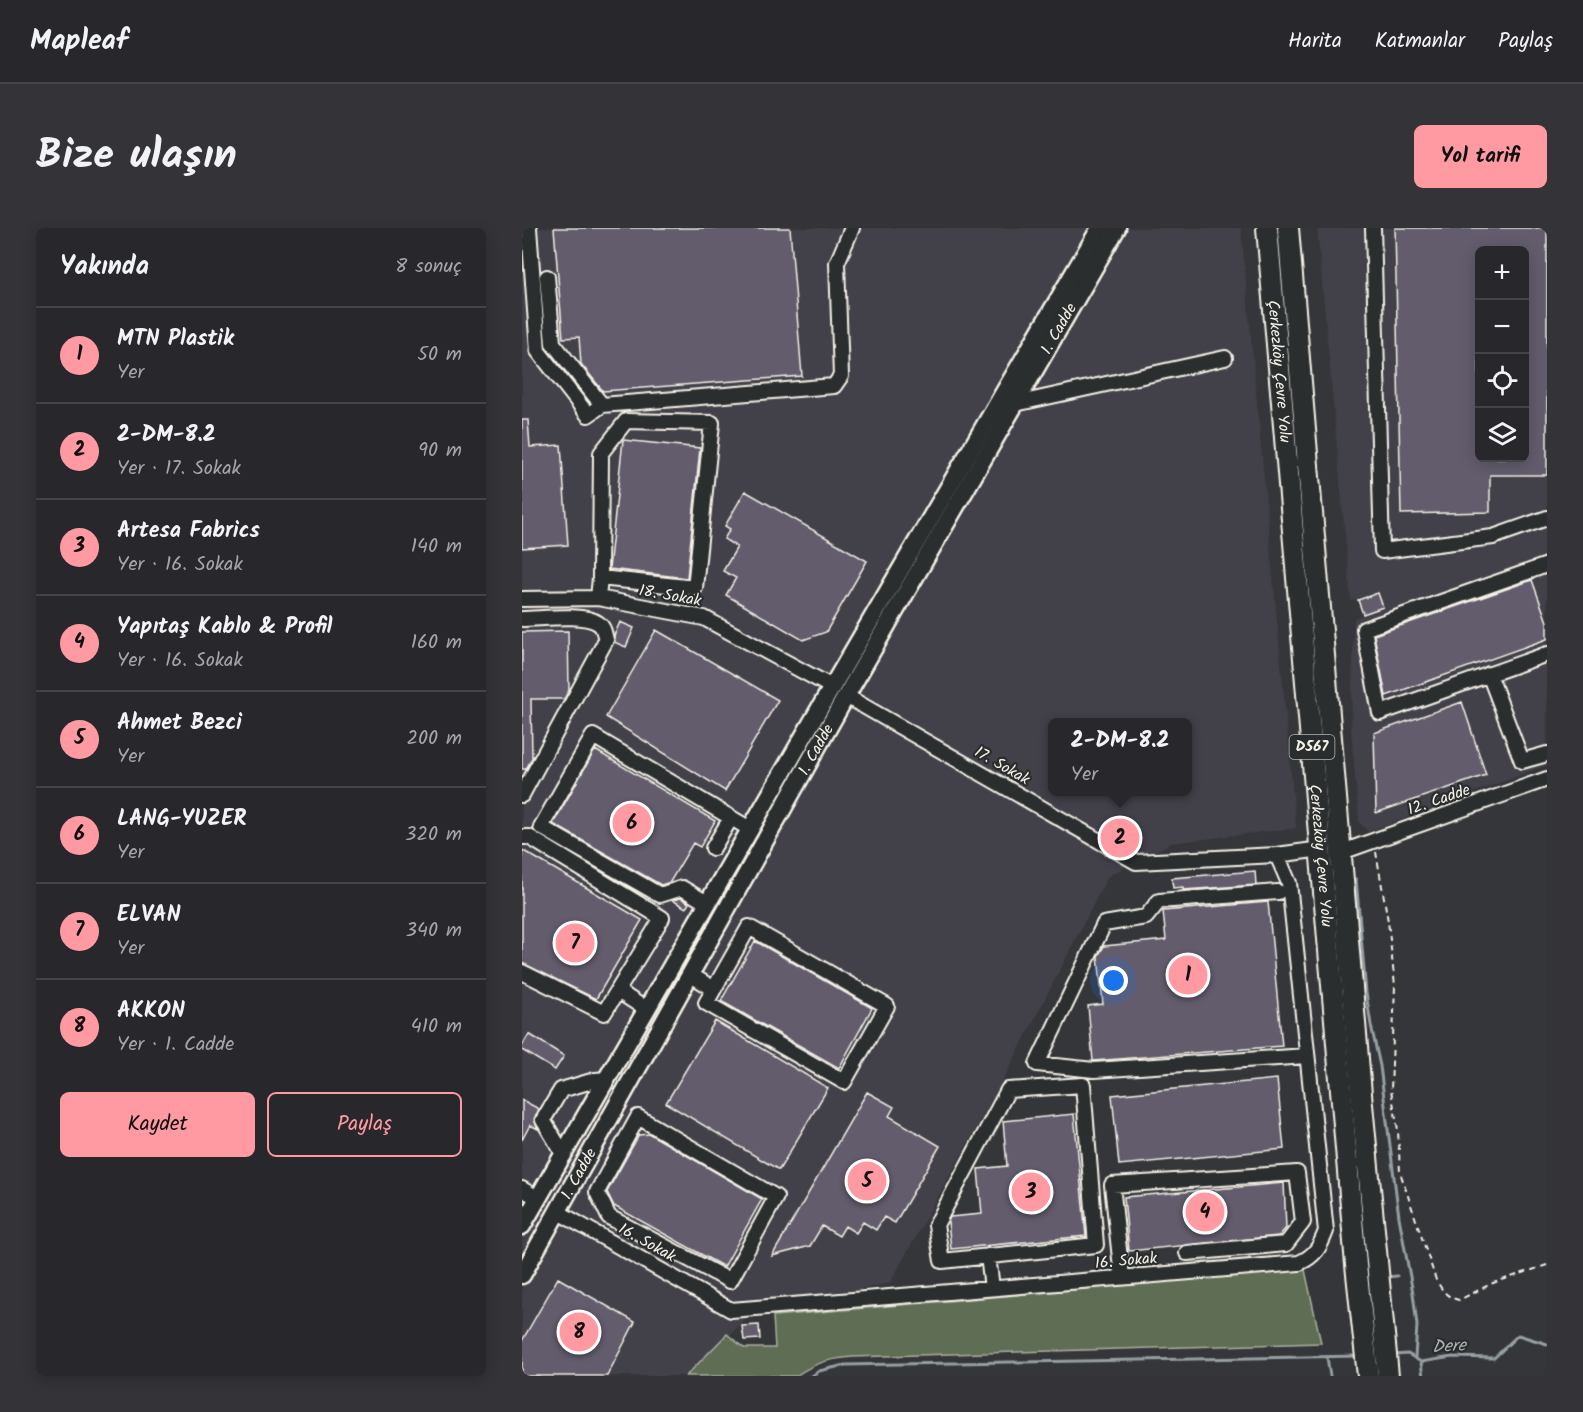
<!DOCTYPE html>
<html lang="tr">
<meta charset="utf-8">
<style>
:root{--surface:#28282c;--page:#343438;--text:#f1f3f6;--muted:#a5a6a9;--line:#444448;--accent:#ff9aa2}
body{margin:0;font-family:Kalam,sans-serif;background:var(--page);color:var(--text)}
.controls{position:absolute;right:18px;top:18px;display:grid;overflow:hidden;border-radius:9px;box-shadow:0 3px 15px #0003}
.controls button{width:54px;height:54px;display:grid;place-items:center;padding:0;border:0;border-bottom:2px solid var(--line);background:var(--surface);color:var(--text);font:30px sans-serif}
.you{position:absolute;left:592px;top:753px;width:21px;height:21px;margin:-15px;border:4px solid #fff;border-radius:50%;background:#1a73e8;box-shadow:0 0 0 9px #1a73e833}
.badge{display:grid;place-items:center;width:39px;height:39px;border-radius:50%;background:var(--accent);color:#111;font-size:20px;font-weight:700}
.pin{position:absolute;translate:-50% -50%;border:3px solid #fff;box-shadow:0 2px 6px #0006}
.popup{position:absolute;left:526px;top:490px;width:144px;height:78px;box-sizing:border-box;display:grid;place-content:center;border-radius:9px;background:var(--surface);filter:drop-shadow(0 2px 4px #0005);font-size:20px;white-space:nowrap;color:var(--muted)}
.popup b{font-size:22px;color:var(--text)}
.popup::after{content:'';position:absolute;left:50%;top:100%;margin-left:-12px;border:12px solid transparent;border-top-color:var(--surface)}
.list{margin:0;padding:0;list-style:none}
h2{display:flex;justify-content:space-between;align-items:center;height:78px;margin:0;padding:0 24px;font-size:26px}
h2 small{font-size:20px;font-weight:400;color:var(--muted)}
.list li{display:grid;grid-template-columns:39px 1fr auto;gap:18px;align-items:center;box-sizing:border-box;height:96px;padding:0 24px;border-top:2px solid var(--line)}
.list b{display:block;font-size:22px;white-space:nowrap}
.list p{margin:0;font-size:20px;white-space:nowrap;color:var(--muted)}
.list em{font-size:20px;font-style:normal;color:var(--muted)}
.actions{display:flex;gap:12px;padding:18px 24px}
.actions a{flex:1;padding:14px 0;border:2px solid var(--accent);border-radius:9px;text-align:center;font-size:21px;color:var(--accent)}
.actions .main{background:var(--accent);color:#111}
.icon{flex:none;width:33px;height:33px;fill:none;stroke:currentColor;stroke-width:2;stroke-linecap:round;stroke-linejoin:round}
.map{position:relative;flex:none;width:1025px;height:1148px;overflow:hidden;border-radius:9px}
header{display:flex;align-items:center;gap:36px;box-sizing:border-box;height:84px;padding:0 30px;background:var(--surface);border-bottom:2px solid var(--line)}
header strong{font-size:28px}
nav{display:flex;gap:33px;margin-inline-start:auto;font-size:21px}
.intro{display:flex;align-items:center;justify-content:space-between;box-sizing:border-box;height:144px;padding:0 36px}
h1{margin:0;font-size:42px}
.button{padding:15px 27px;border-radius:9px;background:var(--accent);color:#111;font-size:21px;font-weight:700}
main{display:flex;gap:36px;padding:0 36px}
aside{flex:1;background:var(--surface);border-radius:9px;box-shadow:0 3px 15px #0003}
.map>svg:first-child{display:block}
.built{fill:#424149;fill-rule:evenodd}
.green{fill:#616d54;stroke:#aaaf9e;stroke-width:1.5}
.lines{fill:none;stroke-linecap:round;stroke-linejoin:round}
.stream{stroke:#969fa3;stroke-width:3}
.building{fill:#625b6c;stroke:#f4f1e8;stroke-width:1.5;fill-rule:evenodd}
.minor-casing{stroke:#f4f1e8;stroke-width:18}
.major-casing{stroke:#f4f1e8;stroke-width:21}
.highway-casing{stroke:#f4f1e8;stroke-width:24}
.path{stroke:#f4f1e8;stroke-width:2;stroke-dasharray:6 4.5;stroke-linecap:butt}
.minor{stroke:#2a2d2e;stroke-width:14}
.major{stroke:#2a2d2e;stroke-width:16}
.highway{stroke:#2a2d2e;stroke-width:20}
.labels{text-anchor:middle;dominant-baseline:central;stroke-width:4.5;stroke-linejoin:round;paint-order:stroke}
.shield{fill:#2a2d2e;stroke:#b7b6b0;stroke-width:1.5}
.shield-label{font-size:15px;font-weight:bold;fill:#f4f1e8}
.street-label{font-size:16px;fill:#f4f1e8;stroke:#2a2d2e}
.water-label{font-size:18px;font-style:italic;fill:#aeb3b4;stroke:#2a2d2e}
</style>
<header>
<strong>Mapleaf</strong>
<nav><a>Harita</a><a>Katmanlar</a><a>Paylaş</a></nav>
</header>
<div class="intro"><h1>Bize ulaşın</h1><a class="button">Yol tarifi</a></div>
<main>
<aside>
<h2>Yakında<small>8 sonuç</small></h2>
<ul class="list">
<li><span class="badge">1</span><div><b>MTN Plastik</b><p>Yer</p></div><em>50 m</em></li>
<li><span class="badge">2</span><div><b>2-DM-8.2</b><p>Yer · 17. Sokak</p></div><em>90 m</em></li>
<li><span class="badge">3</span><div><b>Artesa Fabrics</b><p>Yer · 16. Sokak</p></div><em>140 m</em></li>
<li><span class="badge">4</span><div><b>Yapıtaş Kablo &amp; Profil</b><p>Yer · 16. Sokak</p></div><em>160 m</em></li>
<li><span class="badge">5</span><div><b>Ahmet Bezci</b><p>Yer</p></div><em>200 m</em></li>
<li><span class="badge">6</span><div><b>LANG-YUZER</b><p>Yer</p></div><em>320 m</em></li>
<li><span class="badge">7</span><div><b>ELVAN</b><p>Yer</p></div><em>340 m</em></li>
<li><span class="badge">8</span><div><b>AKKON</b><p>Yer · 1. Cadde</p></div><em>410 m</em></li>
</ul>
<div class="actions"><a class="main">Kaydet</a><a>Paylaş</a></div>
</aside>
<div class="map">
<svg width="1025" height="1148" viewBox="0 0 1025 1148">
<rect width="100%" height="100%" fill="#35363a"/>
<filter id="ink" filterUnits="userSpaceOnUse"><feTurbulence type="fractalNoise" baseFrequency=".0167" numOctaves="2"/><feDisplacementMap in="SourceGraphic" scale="12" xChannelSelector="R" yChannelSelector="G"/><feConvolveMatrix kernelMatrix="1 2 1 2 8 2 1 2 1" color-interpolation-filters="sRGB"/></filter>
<g filter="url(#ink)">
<!-- built -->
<path class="built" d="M0,0H719L774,600L649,615L586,648L487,841L368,1055L229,1086L167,1148H0ZM530,494H666V564H530Z
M795,0H1025V537L846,604L837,594L829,500L832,390L861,379L855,365L829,373ZM957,22H1002V230H957Z"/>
<!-- green -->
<path class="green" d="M783,1042L799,1115L330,1129C307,1131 292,1135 274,1148H164L205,1106L222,1120H253L251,1088Z"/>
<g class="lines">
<!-- stream -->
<path class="stream" d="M834,651L844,765L849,797L858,838L877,989L891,1065L895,1097L893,1130
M865,1049L875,1048
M872,1127L886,1126L899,1134L930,1129L972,1130L996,1107L1025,1116
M805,1129L808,1148
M899,1135L901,1148
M290,1148L297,1143L323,1137L838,1128"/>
</g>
<!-- building -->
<path class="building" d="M32,0H268L280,148L81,163L59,136L57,109L41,110Z
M873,0H1025V247H968V284L879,286ZM957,22H1002V230H957Z
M0,192H6L8,219L39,217L46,317L0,320Z
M101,212L178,220L165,350L87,341Z
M223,263L345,333L304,404L281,412L204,367L214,350L201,343L215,319L202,311L208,301L203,298Z
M1010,352L1025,394V411L864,468L852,407Z
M856,365L861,379L841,386L836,372Z
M98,394L112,400L104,419L92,414V408Z
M134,402L256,472L203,563L84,489Z
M46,403L47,462L42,471H9L10,530L4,541H0V404Z
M940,474L964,547L854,585L852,505Z
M73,522L193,593L178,619L171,615L148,654L139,657L31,596Z
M592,599L610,609L605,618L587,608Z
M0,622L120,692L74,771L0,735Z
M733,643L734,657L661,662V659L651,660L650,650Z
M159,670L167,675L164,680L150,672Z
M746,674L760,818L571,833L566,778L581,776L576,728L582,718L644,712L641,683Z
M233,713L350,780L317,840L199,773Z
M193,793L306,860L257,942L144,875Z
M7,806L42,828L33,842L0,822V818Z
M755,851L762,921L597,937L590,867Z
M345,864L372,879L367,888L418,918L373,995L362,989L354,1002L341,994L334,1005L323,998L317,1008L300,998L288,1018L250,1028Z
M0,872L17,881L12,891L16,901L8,897L0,912Z
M552,886L564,1008L429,1021L426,994L428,989L460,986L456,941L485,938L481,893Z
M128,906L240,971L202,1039L92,978L85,964L117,907Z
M762,955L764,1000L757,1008L607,1023L602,969Z
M36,1050L113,1094L85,1148H0V1113Z
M237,1097L238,1111L222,1112L220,1098Z"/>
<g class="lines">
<!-- minor casing -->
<g class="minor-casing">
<path id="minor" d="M7,0L16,123L66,187L80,177L31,115L25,49
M851,0L860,323L971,309L1025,290
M493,176L703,130
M80,177L312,158L319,148L315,35L330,0
M1025,337L842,401L858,485L1025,426
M76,370L78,350L79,225L104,193L190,195L173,360L78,350
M0,371L76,370L182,390L310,459
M0,391C19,391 61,385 76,395C82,399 82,405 84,412L0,567
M967,446L1000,533L1025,526
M324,468L614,634L755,627L799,621
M0,609H7L140,690L82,785L0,744
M191,620L209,590
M820,624L1025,551
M756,664L637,673L624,689L582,696L515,836L572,842L785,828
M185,675L160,660L138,667L19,599L71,508L228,601
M227,699L365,778L322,854L184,775Z
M169,747L192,761
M96,763L125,782
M561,857L574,1017L420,1033L414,997L486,862Z
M116,889L254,969L208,1053L87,989L75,964Z
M42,927L21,892L39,862L73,852L86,851
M0,961L16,970
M36,984L209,1082L777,1035C793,1028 798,1019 804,1003L767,655L755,627
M466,1028L470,1060
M600,1049L590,957L775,945L781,994L764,1016L665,1025"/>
</g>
<!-- major casing -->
<g class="major-casing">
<g id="major">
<path d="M0,998L310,459L578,0"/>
<path id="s1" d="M0,1047L324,468L595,0"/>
</g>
</g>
<!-- highway casing -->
<g class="highway-casing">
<g id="highway">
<path id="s2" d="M745,0L834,1037L846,1148"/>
<path d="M766,0L839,866L866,1148"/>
</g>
</g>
<!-- path -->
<path class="path" d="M854,624L866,693L873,758L869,862L876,902L878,944L914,1052C921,1063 924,1069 937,1072L971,1055L1025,1037"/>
<!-- minor -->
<use href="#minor" class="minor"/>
<!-- major -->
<use href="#major" class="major"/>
<!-- highway -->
<use href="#highway" class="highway"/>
</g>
</g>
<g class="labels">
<!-- shield labels -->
<rect class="shield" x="767.5" y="507" width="45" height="24" rx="4.5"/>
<g class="shield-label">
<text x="790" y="519">D567</text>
</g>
<!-- street labels -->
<g class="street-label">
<text stroke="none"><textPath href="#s1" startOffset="1088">1. Cadde</textPath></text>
<text stroke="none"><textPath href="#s2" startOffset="144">Çerkezköy Çevre Yolu</textPath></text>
<text transform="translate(148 368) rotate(10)">18. Sokak</text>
<text stroke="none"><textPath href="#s1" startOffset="602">1. Cadde</textPath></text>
<text transform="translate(480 538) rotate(30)">17. Sokak</text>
<text transform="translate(917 572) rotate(-19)">12. Cadde</text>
<text stroke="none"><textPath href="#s2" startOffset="630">Çerkezköy Çevre Yolu</textPath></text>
<text stroke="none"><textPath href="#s1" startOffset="116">1. Cadde</textPath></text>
<text transform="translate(125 1015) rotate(29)">16. Sokak</text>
<text transform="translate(604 1033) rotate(-5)">16. Sokak</text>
</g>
<!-- water labels -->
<g class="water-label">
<text transform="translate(927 1119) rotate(-3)">Dere</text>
</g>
</g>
</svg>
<div class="controls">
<button>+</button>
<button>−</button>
<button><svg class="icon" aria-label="locate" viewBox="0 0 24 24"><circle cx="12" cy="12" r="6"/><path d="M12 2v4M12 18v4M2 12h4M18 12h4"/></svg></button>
<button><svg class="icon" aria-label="layers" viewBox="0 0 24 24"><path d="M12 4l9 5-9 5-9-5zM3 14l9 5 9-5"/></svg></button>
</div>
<div class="you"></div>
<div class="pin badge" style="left:666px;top:747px">1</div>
<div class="pin badge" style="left:598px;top:610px">2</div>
<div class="popup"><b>2-DM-8.2</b>Yer</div>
<div class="pin badge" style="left:509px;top:964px">3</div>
<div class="pin badge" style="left:683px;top:984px">4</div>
<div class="pin badge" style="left:345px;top:953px">5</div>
<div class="pin badge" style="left:110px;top:595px">6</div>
<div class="pin badge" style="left:53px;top:715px">7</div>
<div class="pin badge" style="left:57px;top:1104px">8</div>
</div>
</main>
